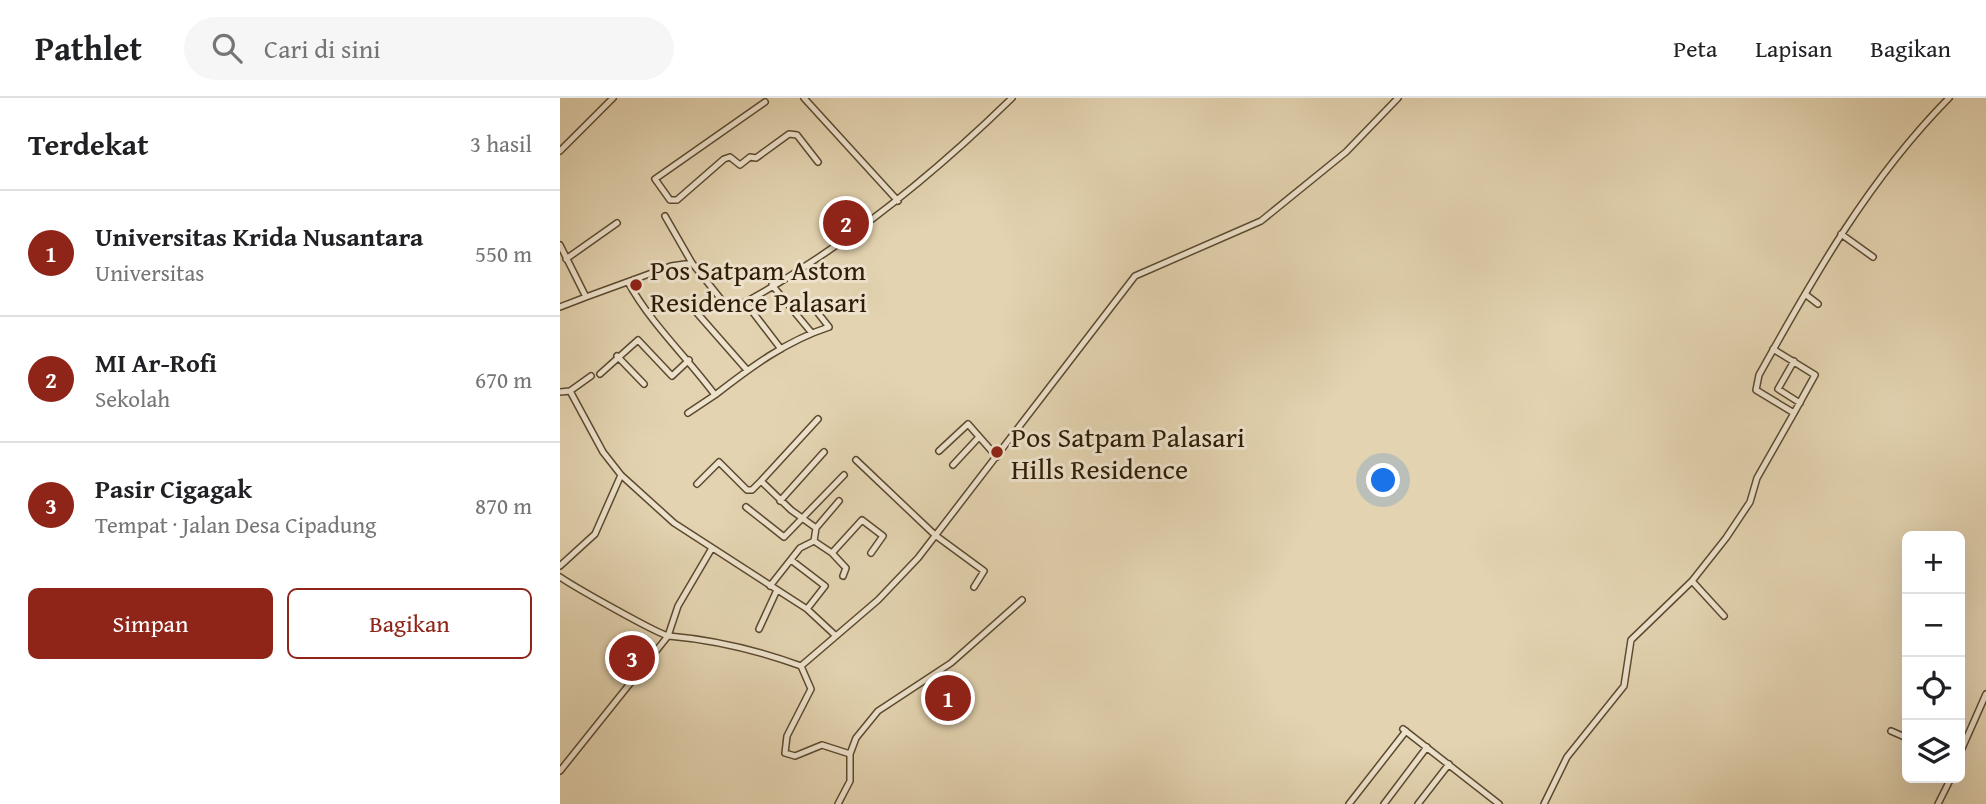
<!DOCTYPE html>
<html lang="id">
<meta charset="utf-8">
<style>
:root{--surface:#fff;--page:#f6f6f6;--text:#202124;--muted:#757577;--line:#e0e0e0;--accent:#8f2418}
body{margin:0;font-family:"Gentium Book Plus",serif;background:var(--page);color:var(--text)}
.controls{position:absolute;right:21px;bottom:21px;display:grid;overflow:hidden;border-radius:10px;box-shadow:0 7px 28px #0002}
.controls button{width:63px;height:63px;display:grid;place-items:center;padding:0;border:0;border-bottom:2px solid var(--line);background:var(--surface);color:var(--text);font:35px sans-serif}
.you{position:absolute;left:824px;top:383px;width:24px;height:24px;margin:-18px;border:5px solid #fff;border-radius:50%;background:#1a73e8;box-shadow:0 0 0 10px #1a73e833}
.badge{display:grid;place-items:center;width:46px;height:46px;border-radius:50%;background:var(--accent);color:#fff;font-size:23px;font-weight:700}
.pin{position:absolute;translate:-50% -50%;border:4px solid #fff;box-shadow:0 2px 7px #0006}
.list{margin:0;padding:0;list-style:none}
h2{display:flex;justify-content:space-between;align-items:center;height:91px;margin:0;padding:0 28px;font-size:30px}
h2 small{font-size:23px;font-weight:400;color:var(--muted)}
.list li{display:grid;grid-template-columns:46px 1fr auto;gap:21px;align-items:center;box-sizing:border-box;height:126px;padding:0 28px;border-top:2px solid var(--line)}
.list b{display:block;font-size:26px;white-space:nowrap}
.list p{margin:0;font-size:23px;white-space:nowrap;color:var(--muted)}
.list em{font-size:23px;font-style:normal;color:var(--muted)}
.actions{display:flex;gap:14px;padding:21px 28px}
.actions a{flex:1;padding:16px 0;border:2px solid var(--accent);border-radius:10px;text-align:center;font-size:24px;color:var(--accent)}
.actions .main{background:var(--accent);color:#fff}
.icon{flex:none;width:38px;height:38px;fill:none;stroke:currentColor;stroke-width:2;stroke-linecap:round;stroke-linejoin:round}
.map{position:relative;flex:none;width:1426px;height:706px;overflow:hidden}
header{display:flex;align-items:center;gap:42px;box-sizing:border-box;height:98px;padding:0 35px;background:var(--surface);border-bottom:2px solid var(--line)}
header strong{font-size:33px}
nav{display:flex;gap:38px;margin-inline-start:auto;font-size:24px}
.search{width:490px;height:63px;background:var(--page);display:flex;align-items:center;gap:18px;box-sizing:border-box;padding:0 24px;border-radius:38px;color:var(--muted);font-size:26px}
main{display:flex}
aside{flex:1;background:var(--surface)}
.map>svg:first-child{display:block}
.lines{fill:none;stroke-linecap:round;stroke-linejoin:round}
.street-casing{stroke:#5c4a30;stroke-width:8}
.street{stroke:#ede2cc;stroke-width:5}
.poi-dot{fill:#8f2418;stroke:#ede2cc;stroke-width:2.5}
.labels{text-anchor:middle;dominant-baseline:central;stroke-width:6;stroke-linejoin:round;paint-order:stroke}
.poi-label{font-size:28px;fill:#2f1c06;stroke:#ede2cc;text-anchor:start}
</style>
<header>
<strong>Pathlet</strong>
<div class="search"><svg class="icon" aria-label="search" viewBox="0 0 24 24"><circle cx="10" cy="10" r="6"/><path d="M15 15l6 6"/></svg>Cari di sini</div>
<nav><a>Peta</a><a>Lapisan</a><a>Bagikan</a></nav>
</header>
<main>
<aside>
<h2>Terdekat<small>3 hasil</small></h2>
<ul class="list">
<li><span class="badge">1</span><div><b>Universitas Krida Nusantara</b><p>Universitas</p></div><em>550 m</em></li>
<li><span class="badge">2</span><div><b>MI Ar-Rofi</b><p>Sekolah</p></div><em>670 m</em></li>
<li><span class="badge">3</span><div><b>Pasir Cigagak</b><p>Tempat · Jalan Desa Cipadung</p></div><em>870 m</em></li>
</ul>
<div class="actions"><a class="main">Simpan</a><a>Bagikan</a></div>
</aside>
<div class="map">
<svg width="1426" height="706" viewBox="0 0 1426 706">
<rect width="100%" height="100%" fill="#e3d3b0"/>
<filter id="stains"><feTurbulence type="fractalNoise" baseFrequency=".00286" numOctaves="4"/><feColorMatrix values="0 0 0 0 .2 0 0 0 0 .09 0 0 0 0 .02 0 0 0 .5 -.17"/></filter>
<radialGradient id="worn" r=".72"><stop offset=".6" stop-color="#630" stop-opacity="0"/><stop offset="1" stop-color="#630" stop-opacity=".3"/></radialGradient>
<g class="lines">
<!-- street casing -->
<g class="street-casing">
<path id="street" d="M244,0L338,103
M205,4L95,81L110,102H117L164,61L170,59L180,67L190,59L196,60L229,36L237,37L258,64
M0,53L53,0
M105,118L132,165
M1281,136L1313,159
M0,147L26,199L0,209
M6,161L57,125
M68,184C91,226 126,258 155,297C191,269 226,243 269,229L254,210
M212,187L251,234
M1245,196L1258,206
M26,199L111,168L132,165L168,210L173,211C276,156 369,81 452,0
M185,204L221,251
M130,207L187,272
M1213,251L1255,277L1234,315
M57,258L84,286
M1234,263L1218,291L1240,305
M40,276L78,242L112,278L129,262
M10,293L43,354L61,377L114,425L247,511L276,538
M0,294L10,293L31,278
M128,315L155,297
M379,353L408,326L437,359
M296,362L375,437L424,473L414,489
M393,367L419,339
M201,383L258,321
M137,386L159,364L187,392H192L201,383L231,412L256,430L254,443
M220,403L264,354
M186,409L224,439L284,377
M256,430L279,403
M272,455L302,422L323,438L311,455
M231,462L265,488L247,511
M0,468L35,436L61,377
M0,479C13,488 99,537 109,538C155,542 197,552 241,568L318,502L358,460L575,178L701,123L786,54L838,0
M1132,483L1164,518
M210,488L240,450L254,443L272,455L286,470L283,478
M199,531L217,492
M241,568L251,591L227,638L225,655L235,658L262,647L290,656L296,640L318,613L391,565L462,502
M843,631L939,706
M1331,633L1347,640
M1400,655L1426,596
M0,673L108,538L118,508L152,450
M278,706L290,683V656
M789,706L846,633
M824,706L867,649
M858,706L889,666
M984,706L1007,659L1064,588L1071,542L1132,483L1166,440L1190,404L1197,380L1234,315L1196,292L1199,277C1254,178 1309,81 1389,0
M1378,706L1391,680"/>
</g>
<!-- street -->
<use href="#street" class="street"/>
</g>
<!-- markers -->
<g class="poi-dot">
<circle cx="76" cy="187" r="7"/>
<circle cx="437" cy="354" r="7"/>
</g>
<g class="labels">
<!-- poi labels -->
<g class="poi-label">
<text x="90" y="171">Pos Satpam Astom<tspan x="90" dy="32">Residence Palasari</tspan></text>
<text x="451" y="338">Pos Satpam Palasari<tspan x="451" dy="32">Hills Residence</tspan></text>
</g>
</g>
<rect width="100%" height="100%" filter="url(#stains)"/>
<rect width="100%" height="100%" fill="url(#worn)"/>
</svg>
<div class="controls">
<button>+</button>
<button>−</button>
<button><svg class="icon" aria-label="locate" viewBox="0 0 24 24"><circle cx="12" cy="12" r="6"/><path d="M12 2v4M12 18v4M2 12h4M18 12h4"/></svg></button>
<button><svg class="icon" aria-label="layers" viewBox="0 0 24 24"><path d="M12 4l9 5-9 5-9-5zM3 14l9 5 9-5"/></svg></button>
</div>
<div class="you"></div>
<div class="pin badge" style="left:388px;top:600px">1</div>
<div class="pin badge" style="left:286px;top:125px">2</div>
<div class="pin badge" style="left:72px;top:560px">3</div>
</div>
</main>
